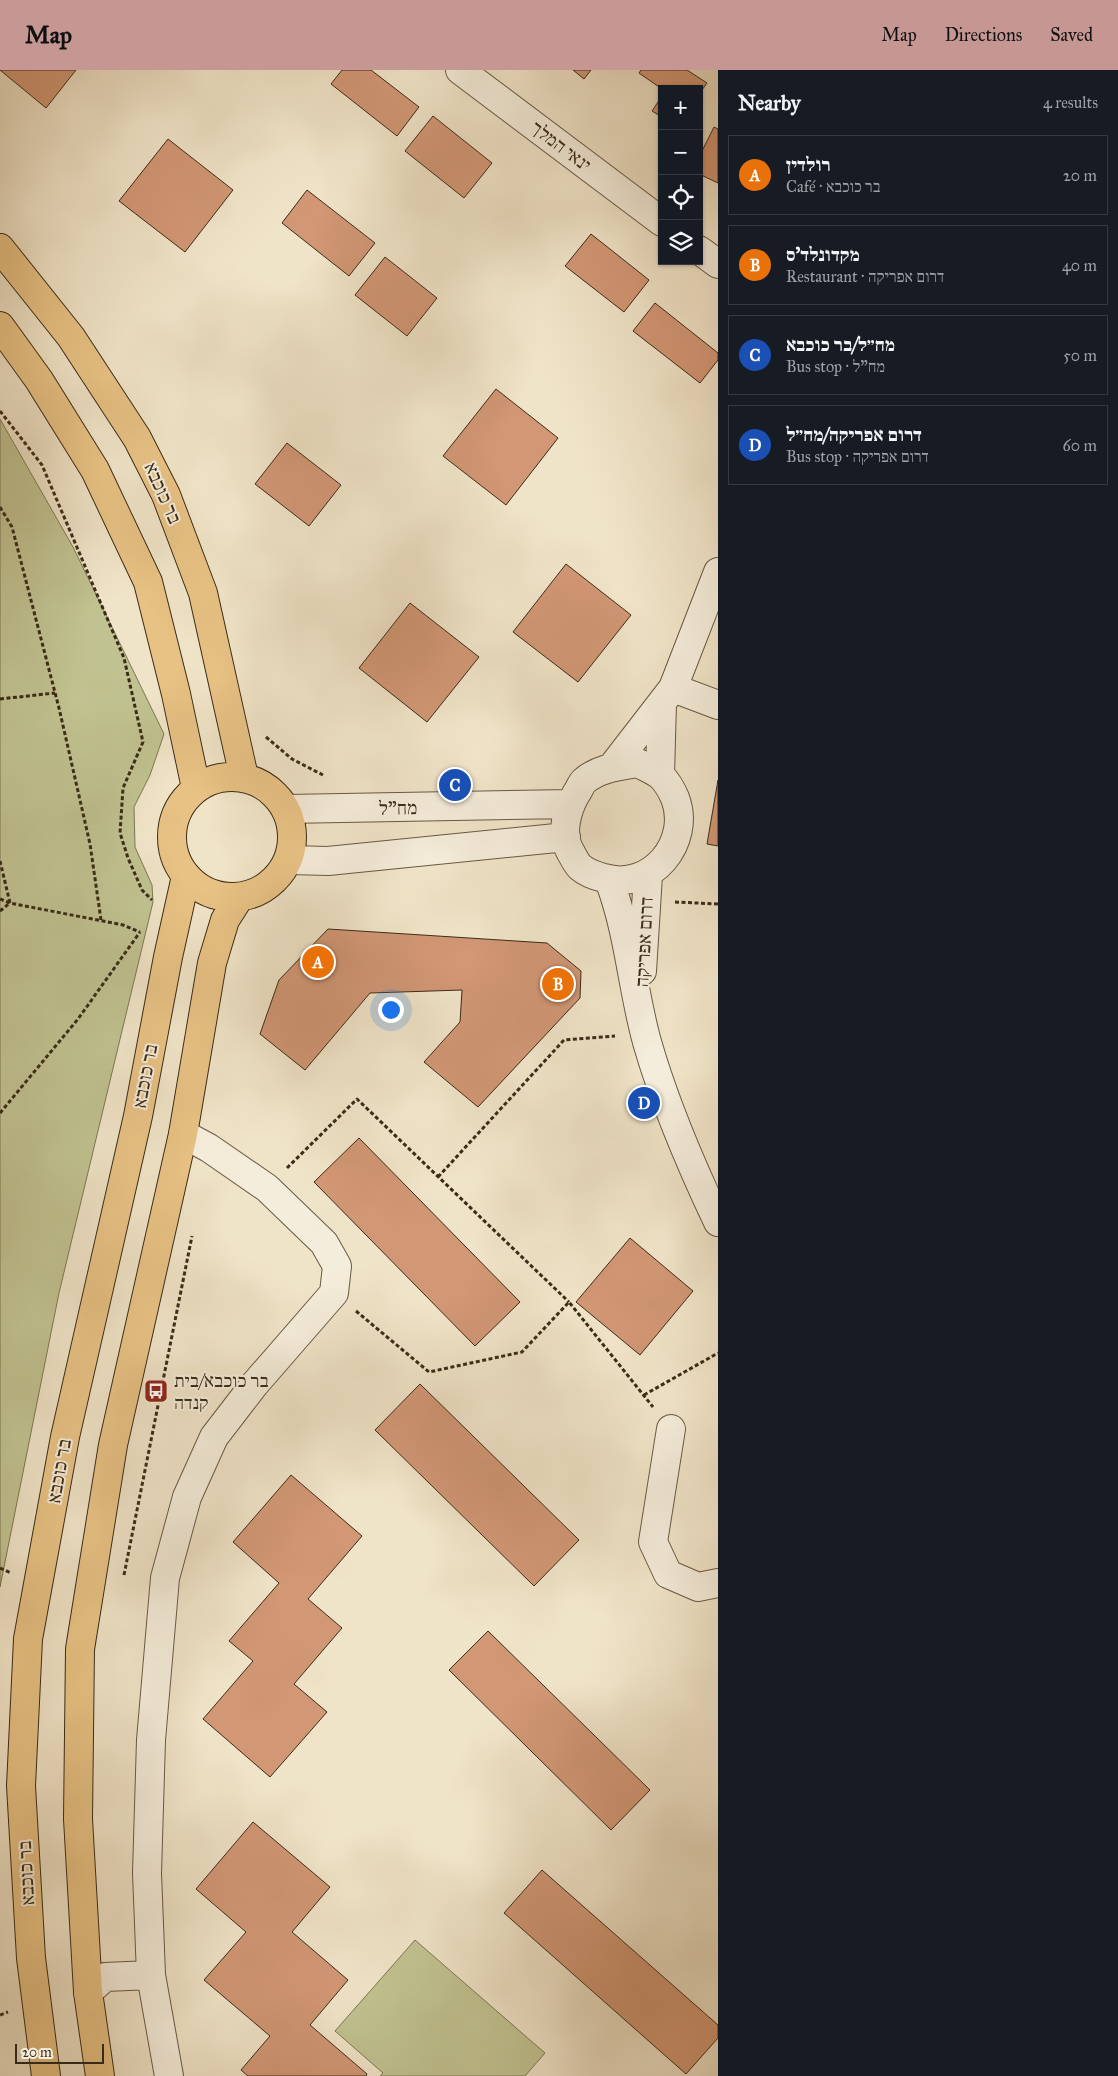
<!DOCTYPE html>
<meta charset="utf-8">
<style>
:root{--surface:#171b24;--page:#20242c;--text:#f1f3f6;--muted:#9ea1a6;--line:#363941;--accent:#c59692}
body{margin:0;font-family:"IM FELL Great Primer","Frank Ruhl Libre",serif;background:var(--page);color:var(--text)}
.controls{position:absolute;right:15px;top:15px;display:grid;overflow:hidden;border-radius:0px;box-shadow:0 1px 4px #0004}
.controls button{width:45px;height:45px;display:grid;place-items:center;padding:0;border:0;border-bottom:1px solid var(--line);background:var(--surface);color:var(--text);font:25px sans-serif}
.scale{position:absolute;left:15px;bottom:12px;width:89px;box-sizing:border-box;padding-left:5px;border:2px solid #3a2b18;border-top:0;font-size:14px;line-height:18px;white-space:nowrap;color:#3a2b18;-webkit-text-stroke:4px #f5eddb;paint-order:stroke}
.you{position:absolute;left:390px;top:939px;width:18px;height:18px;margin:-12px;border:4px solid #fff;border-radius:50%;background:#1a73e8;box-shadow:0 0 0 8px #1a73e833}
.badge{display:grid;place-items:center;width:32px;height:32px;border-radius:50%;background:var(--accent);color:#fff;font-size:16px;font-weight:700}
.pin{position:absolute;translate:-50% -50%;border:2px solid #fff;box-shadow:0 1px 5px #0006}
.list{margin:0;padding:0;list-style:none}
h2{display:flex;justify-content:space-between;align-items:center;height:65px;margin:0;padding:0 20px;font-size:21px}
h2 small{font-size:16px;font-weight:400;color:var(--muted)}
.list li{display:grid;grid-template-columns:32px 1fr auto;gap:15px;align-items:center;box-sizing:border-box;height:80px;margin:0 10px 10px;padding:0 10px;border:1px solid var(--line);border-radius:0px}
.list b{display:block;font-size:19px;white-space:nowrap}
.list p{margin:0;font-size:16px;white-space:nowrap;color:var(--muted)}
.list em{font-size:16px;font-style:normal;color:var(--muted)}
.icon{flex:none;width:28px;height:28px;fill:none;stroke:currentColor;stroke-width:2;stroke-linecap:round;stroke-linejoin:round}
.map{position:relative;flex:none;width:718px;height:2006px;overflow:hidden}
header{display:flex;align-items:center;gap:30px;box-sizing:border-box;height:70px;padding:0 25px;background:var(--accent);color:#111}
header strong{font-size:24px}
nav{display:flex;gap:28px;margin-inline-start:auto;font-size:18px}
main{display:flex}
aside{flex:1;background:var(--surface)}
.map>svg:first-child{display:block}
.green{fill:#c1c291;stroke:#7e7654}
.building{fill:#d29775;stroke:#3a2b18}
.lines{fill:none;stroke-linecap:round;stroke-linejoin:round}
.minor-casing{stroke:#685944;stroke-width:30}
.major-casing{stroke:#3a2b18;stroke-width:30}
.path{stroke:#3a2b18;stroke-width:3;stroke-dasharray:4 2.5;stroke-linecap:butt}
.minor{stroke:#f5eddb;stroke-width:28}
.major{stroke:#e8c284;stroke-width:28}
.labels{text-anchor:middle;dominant-baseline:central;stroke-width:4;stroke-linejoin:round;paint-order:stroke}
.street-label{font-size:19px;fill:#3a2b18;stroke:#f5eddb}
.poi-label{font-size:19px;fill:#3a2b18;stroke:#f5eddb;text-anchor:start}
</style>
<header>
<strong>Map</strong>
<nav><a>Map</a><a>Directions</a><a>Saved</a></nav>
</header>
<main>
<div class="map">
<svg width="718" height="2006" viewBox="0 0 718 2006">
<rect width="100%" height="100%" fill="#f0e4c8"/>
<filter id="stains"><feTurbulence type="fractalNoise" baseFrequency=".004" numOctaves="4"/><feColorMatrix values="0 0 0 0 .2 0 0 0 0 .09 0 0 0 0 .02 0 0 0 .5 -.17"/></filter>
<radialGradient id="worn" r=".72"><stop offset=".6" stop-color="#630" stop-opacity="0"/><stop offset="1" stop-color="#630" stop-opacity=".3"/></radialGradient>
<!-- green -->
<path class="green" d="M0,349L73,477L164,664L150,705L134,737L135,777L152,815L153,832L59,1223L0,1517Z
M415,1870L545,1983L525,2006H380L383,2003L335,1961Z"/>
<!-- building -->
<path class="building" d="M0,0H76L46,38Z
M342,0H371L419,37L397,66L331,14Z
M573,0H591L584,9Z
M641,0H687L707,13L699,24V19H662L639,3Z
M662,26V47L652,41Z
M433,46L492,93L464,128L405,81Z
M714,57L718,59V113L699,104V87Z
M168,69L233,120L185,182L119,131Z
M307,120L375,173L349,206L282,153Z
M591,164L649,210L624,242L565,196Z
M385,187L437,228L407,266L355,225Z
M655,233L718,283V290L700,313L633,261Z
M496,319L558,368L506,435L443,386Z
M287,373L341,415L309,456L255,414Z
M566,494L631,545L578,612L513,562Z
M410,533L479,587L427,652L359,598Z
M718,710V776L707,774Z
M328,859L547,873L581,901L580,928L478,1037L424,992L460,952L462,920L370,923L305,1000L260,964L279,910Z
M359,1068L520,1232L475,1276L314,1112Z
M630,1168L693,1221L640,1285L576,1232Z
M420,1314L579,1470L534,1516L375,1360Z
M291,1405L362,1466L308,1529L342,1558L294,1614L327,1642L270,1707L203,1649L253,1591L229,1571L279,1513L233,1472Z
M488,1561L650,1720L611,1760L449,1600Z
M253,1752L330,1817L292,1862L348,1910L310,1955L367,2004L366,2006H248L241,2000L270,1966L204,1910L246,1862L196,1819Z
M542,1800L718,1955V1968L686,2004L504,1843Z"/>
<g class="lines">
<!-- minor casing -->
<g class="minor-casing">
<path id="minor" d="M460,0L662,152
M699,180L718,194
M673,618L718,635
M638,693C645,697 655,701 661,706C667,712 672,721 675,728C692,772 651,822 604,808C596,806 587,803 580,797C576,793 573,786 570,781C560,763 567,740 576,724C579,720 581,714 584,711C599,698 620,696 638,693Z
M612,697L673,618L718,502
M660,705L662,633
M286,739L571,734
M289,790L328,791L566,767
M609,810C629,862 632,918 647,972C665,1035 690,1093 718,1152
M642,901L648,805
M671,1359L653,1472L668,1504L698,1517L718,1513
M88,1922L105,1907L151,1905
M169,2006L151,1905L147,1803L151,1670L165,1508L187,1427L214,1367L254,1315L334,1223L337,1196L324,1173L267,1118L209,1078L183,1064"/>
</g>
<!-- major casing -->
<g class="major-casing">
<path id="major" d="M0,178L71,267L137,368L166,425L203,523L244,707
M0,256L39,310L95,400L148,512L176,624L196,718
M172 767a60 60 0 1 1 120 0a60 60 0 1 1-120 0Z
M46,2006L31,1888L21,1716L28,1569L65,1367L138,1046L168,887L186,806
M100,2006L88,1922L78,1749L80,1579L113,1375L183,1064L212,893L225,850L239,828"/>
</g>
<!-- path -->
<path class="path" d="M0,341L42,395L124,588L143,672L123,718L120,763L128,788L142,820L152,830
M0,437L12,457L59,638L90,774L101,850
M0,629L55,623
M266,667L292,689L323,705
M0,791L10,833L0,841
M268,826L285,819
M0,829L10,833L123,855L140,862
M675,832L718,834
M0,1043L78,949L140,862
M287,1098L357,1029L569,1232
M438,1107L564,970L615,966
M356,1241L429,1302L522,1282L569,1232L653,1337
M644,1325L718,1283
M0,1498L11,1503
M124,1505L192,1166
M0,1945L8,1942"/>
<!-- minor -->
<use href="#minor" class="minor"/>
<!-- major -->
<use href="#major" class="major"/>
</g>
<!-- icons -->
<defs>
<g id="bus-square" transform="scale(1.25)"><rect x="-9" y="-9" width="18" height="18" rx="4" fill="#8f2418" stroke="#f5eddb"/><path d="M-5-6H5V4H4V6H2V4H-2V6H-4V4H-5ZM-3.5-4V0h7V-4ZM-3.5 1.2v1.5H-2V1.2ZM2 1.2v1.5H3.5V1.2Z" fill="#fff"/></g>
</defs>
<g fill-rule="evenodd">
<use href="#bus-square" x="156" y="1321"/>
</g>
<g class="labels">
<!-- street labels -->
<g class="street-label">
<text transform="translate(561 76) rotate(37)">ינאי המלך</text>
<text transform="translate(163 423) rotate(66)">בר כוכבא</text>
<text transform="translate(398 738) rotate(-1)">מח"ל</text>
<text transform="translate(644 872) rotate(-87)">דרום אפריקה</text>
<text transform="translate(145 1006) rotate(-79)">בר כוכבא</text>
<text transform="translate(59 1401) rotate(-80)">בר כוכבא</text>
<text transform="translate(26 1803) rotate(-93)">בר כוכבא</text>
</g>
<!-- poi labels -->
<g class="poi-label">
<text x="174" y="1310">בר כוכבא/בית<tspan x="174" dy="22">קנדה</tspan></text>
</g>
</g>
<rect width="100%" height="100%" filter="url(#stains)"/>
<rect width="100%" height="100%" fill="url(#worn)"/>
</svg>
<div class="controls">
<button>+</button>
<button>−</button>
<button><svg class="icon" aria-label="locate" viewBox="0 0 24 24"><circle cx="12" cy="12" r="6"/><path d="M12 2v4M12 18v4M2 12h4M18 12h4"/></svg></button>
<button><svg class="icon" aria-label="layers" viewBox="0 0 24 24"><path d="M12 4l9 5-9 5-9-5zM3 14l9 5 9-5"/></svg></button>
</div>
<div class="scale">20 m</div>
<div class="you"></div>
<div class="pin badge" style="left:318px;top:892px;background:#e8710a">A</div>
<div class="pin badge" style="left:558px;top:914px;background:#e8710a">B</div>
<div class="pin badge" style="left:455px;top:715px;background:#1a4fb4">C</div>
<div class="pin badge" style="left:644px;top:1033px;background:#1a4fb4">D</div>
</div>
<aside>
<h2>Nearby<small>4 results</small></h2>
<ul class="list">
<li><span class="badge" style="background:#e8710a">A</span><div><b>רולדין</b><p>Café · בר כוכבא</p></div><em>20 m</em></li>
<li><span class="badge" style="background:#e8710a">B</span><div><b>מקדונלד'ס</b><p>Restaurant · דרום אפריקה</p></div><em>40 m</em></li>
<li><span class="badge" style="background:#1a4fb4">C</span><div><b>מח״ל/בר כוכבא</b><p>Bus stop · מח&quot;ל</p></div><em>50 m</em></li>
<li><span class="badge" style="background:#1a4fb4">D</span><div><b>דרום אפריקה/מח״ל</b><p>Bus stop · דרום אפריקה</p></div><em>60 m</em></li>
</ul>
</aside>
</main>
